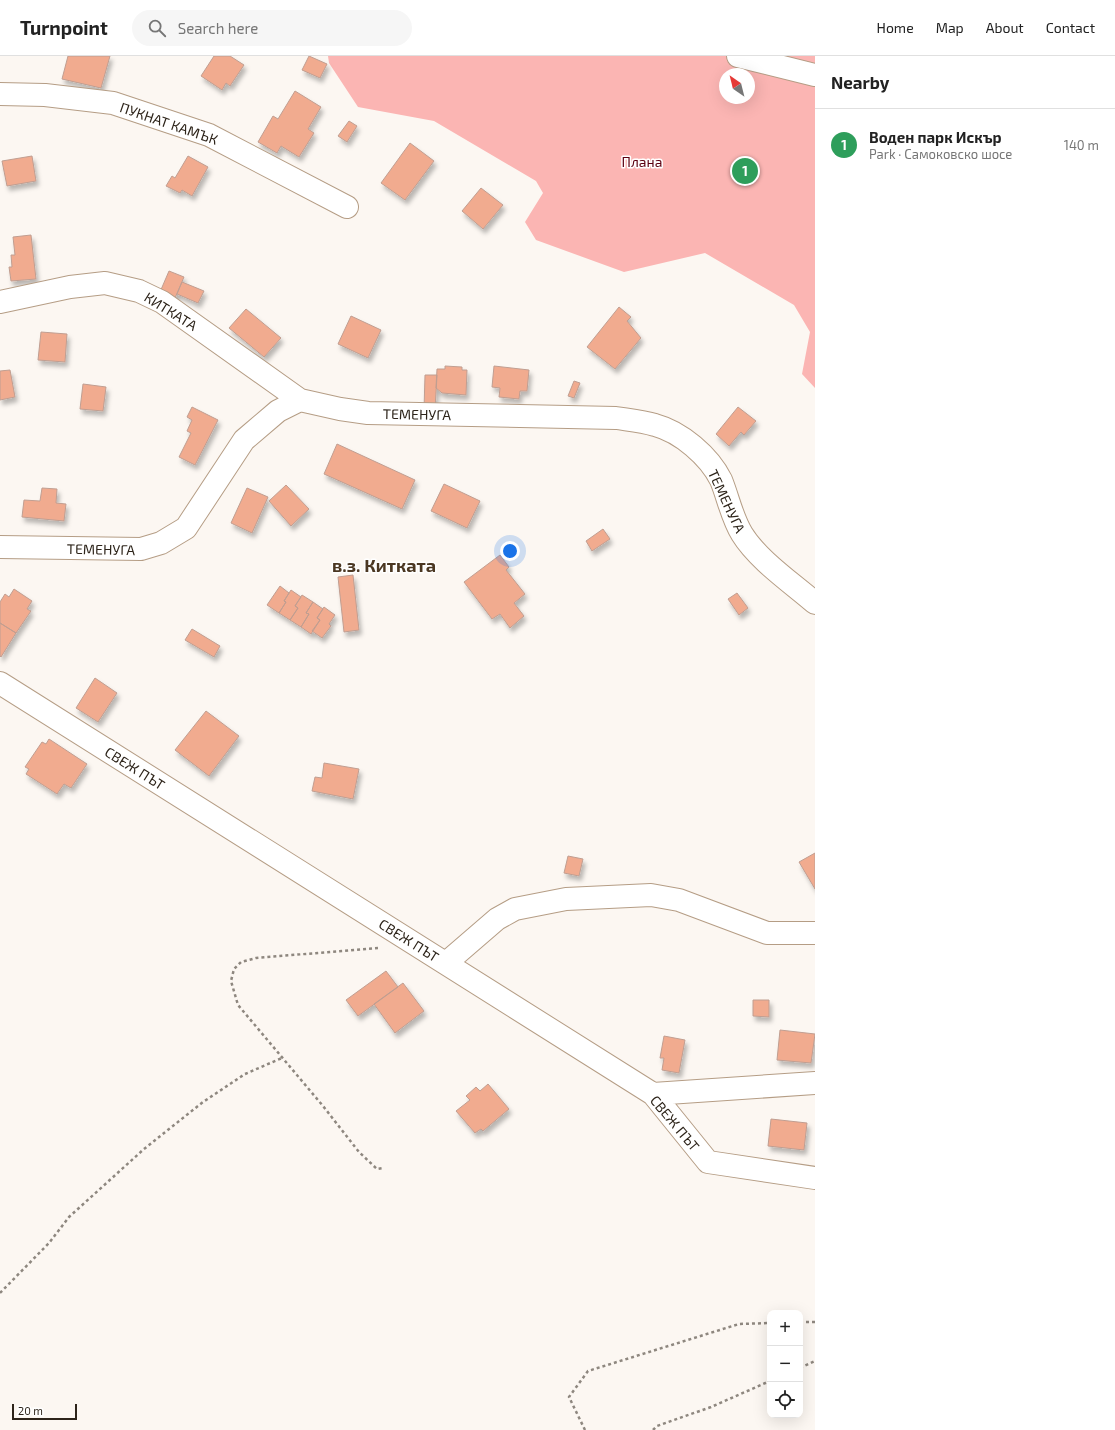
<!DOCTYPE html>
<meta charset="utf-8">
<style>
:root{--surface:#fff;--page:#f6f6f6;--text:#222;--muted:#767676;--line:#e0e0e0;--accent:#0f766e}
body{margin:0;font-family:"Exo 2",sans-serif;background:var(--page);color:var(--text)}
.controls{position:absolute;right:12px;bottom:12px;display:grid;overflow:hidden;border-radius:8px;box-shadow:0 4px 16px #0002}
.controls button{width:36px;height:36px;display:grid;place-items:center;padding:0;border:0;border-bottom:1px solid var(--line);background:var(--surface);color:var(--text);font:20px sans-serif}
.compass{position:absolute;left:719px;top:12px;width:36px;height:36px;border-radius:50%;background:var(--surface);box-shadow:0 4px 16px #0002;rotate:325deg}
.scale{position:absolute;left:12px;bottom:10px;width:65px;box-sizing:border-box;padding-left:4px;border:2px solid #2d241a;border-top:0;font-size:11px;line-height:14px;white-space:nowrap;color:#2d241a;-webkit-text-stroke:3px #fff;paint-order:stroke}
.you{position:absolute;left:510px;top:495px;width:14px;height:14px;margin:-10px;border:3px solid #fff;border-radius:50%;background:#1a73e8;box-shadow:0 0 0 6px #1a73e833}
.badge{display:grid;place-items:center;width:26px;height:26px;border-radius:50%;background:var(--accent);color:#fff;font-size:13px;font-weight:700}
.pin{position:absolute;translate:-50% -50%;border:2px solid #fff;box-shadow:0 1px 4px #0006}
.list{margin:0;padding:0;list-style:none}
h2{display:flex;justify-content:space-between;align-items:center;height:52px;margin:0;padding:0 16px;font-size:17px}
h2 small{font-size:13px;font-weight:400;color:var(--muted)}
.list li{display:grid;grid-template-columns:26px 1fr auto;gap:12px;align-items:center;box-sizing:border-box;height:72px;padding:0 16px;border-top:1px solid var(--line)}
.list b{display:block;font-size:15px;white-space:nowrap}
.list p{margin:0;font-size:13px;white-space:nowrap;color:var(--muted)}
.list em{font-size:13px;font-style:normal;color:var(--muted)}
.icon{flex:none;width:22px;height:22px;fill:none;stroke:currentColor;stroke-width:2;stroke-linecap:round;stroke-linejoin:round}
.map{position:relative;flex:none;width:815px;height:1374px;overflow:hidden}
header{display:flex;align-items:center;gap:24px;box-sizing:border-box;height:56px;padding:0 20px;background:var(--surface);border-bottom:1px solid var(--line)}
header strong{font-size:19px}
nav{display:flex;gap:22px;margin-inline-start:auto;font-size:14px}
.search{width:280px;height:36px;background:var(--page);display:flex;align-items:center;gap:10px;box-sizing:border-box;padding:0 14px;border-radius:22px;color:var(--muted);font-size:15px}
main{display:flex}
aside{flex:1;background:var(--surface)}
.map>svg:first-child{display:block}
.green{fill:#fbb5b3;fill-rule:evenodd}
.building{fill:#f1ab8f;stroke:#c09e91;filter:url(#shadow)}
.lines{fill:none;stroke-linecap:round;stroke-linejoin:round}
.minor-casing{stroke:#b59d85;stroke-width:24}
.secondary-casing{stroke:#b59d85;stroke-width:24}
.path{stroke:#8e877f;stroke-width:2.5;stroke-dasharray:3 3;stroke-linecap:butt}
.minor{stroke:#fff;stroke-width:22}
.secondary{stroke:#fff;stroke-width:22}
.labels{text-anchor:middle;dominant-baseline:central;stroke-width:3;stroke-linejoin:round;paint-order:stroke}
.street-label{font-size:14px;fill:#2d241a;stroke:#fff}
.park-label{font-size:14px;fill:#5b0010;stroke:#fff}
.district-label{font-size:18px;font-weight:bold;fill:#4b3722;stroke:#fff}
</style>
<header>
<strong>Turnpoint</strong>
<div class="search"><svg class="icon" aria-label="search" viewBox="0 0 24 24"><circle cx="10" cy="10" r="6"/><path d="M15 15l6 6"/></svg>Search here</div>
<nav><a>Home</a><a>Map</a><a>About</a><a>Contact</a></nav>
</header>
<main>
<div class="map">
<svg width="815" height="1374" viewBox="0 0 815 1374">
<defs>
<filter id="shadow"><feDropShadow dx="2.5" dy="4.5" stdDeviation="2" flood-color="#0004"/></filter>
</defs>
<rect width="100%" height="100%" fill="#fcf7f2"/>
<!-- green -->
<path class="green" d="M328,0H815V332L802,318L810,276L794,249L705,197L624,216L536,184L525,166L543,137L536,125L434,65L358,51L329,7ZM725,18H749V42H725Z"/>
<!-- building -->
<path class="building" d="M68,0H110L101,32L62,23Z
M214,0H230L244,9L230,30L226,27L222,34L201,20Z
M309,0L327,8L320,22L302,14Z
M295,35L321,51L308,73L314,77L299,101L281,90L277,97L258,86L273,60L278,63Z
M349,65L357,70L347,86L338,80Z
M410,87L434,105L405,144L381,127Z
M32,100L36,125L7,130L2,105Z
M188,100L208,111L192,140L182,134L180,137L166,130L172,120L175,122Z
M481,132L503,149L483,173L462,155Z
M31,179L36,223L11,225L9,211H12L11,199H15L13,181Z
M169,215L184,221L175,242L160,236Z
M182,226L204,235L198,247L177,238Z
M619,251L631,261L627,265L641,282L615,313L587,291Z
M246,253L281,282L264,301L229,272Z
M351,260L381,274L368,302L338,288Z
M41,276L67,278L65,306L38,304Z
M445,310L462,311V314H467L466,339L442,337L436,332L437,313H445Z
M494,310L529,314L527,335H520L519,343L499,341L500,332L492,331Z
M10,314L15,341L0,344V315Z
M425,319H437L435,354H424Z
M574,325L580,327L574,342L568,340Z
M83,328L106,331L103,355L80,353Z
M192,351L218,364L195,409L179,401L191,377L187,375L192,364L187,361Z
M738,351L756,365L744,379L741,376L729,390L716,378Z
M337,388L415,424L402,453L324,418Z
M444,428L480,445L467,472L431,455Z
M286,429L309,453L291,470L269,445Z
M42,432L57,433L56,447L66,448L64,465L22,461L24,444L40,445Z
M247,432L268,441L252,477L231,467Z
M603,473L610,483L592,495L586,485Z
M500,499L509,511L506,514L525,538L514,547L524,560L510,572L500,558L492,563L464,526Z
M353,519L359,574L344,576L338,521Z
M280,530L289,537L284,545L286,546L279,557L267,549Z
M14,533L32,545L27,553L31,555L16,577L0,567V546L5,538L9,541Z
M291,534L301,541L295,550L298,552L290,564L279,557L286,546L284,545Z
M737,537L748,552L739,559L728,543Z
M302,539L313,546L306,557L309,558L301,571L290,564L298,552L295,550Z
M313,546L323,553L317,562L320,564L311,578L301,571L309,558L306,557Z
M324,551L335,559L329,568L331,570L322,582L312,575L320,564L317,562Z
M0,567L16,577L1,601L0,600Z
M192,573L220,590L214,601L185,584Z
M95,622L117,637L98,666L76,652Z
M206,655L239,680L209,720L175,694Z
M49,683L87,708L71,732L64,728L57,738L26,718L29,713L25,711L42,686L46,688Z
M324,707L359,713L353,743L312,735L315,721L322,722Z
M815,797V833L799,806Z
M568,800L583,803L579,820L564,817Z
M386,915L398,931L358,960L346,944Z
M403,927L424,955L395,977L374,948Z
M753,944H769V961L753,960Z
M780,974L815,978L811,1007L777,1004Z
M664,980L685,984L679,1017L662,1014L664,1002H660Z
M488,1028L509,1053L483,1075L481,1073L475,1077L456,1055L470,1044L466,1040L476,1031L480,1035Z
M771,1063L807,1067L804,1094L768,1090Z"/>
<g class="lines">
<!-- minor casing -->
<g class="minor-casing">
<path id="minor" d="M0,38L45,39L113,47L209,79L347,151
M0,246L70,231L105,227L139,235L162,246L300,344
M0,491L141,493L161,487L186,472L244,384L278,355L300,344L340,353L368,357L616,362C629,364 642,365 655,369C681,376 709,400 721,424C728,441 732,462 742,478C758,504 792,527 815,547
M0,627L653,1038L708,1106L815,1122
M446,907L497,863L515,853L566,843L651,839L679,844L767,877H815
M653,1038L815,1027"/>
</g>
<!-- secondary casing -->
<g class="secondary-casing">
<path id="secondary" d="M738,0L815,19"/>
</g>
<!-- path -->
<path class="path" d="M378,892L256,902L241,906L234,913L231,925L238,949L323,1050L359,1096L377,1113L384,1112
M0,1237L49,1187L69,1161L144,1093L203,1046L245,1018L282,1002
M800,1266H815
M800,1312L815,1305
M585,1374L569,1341L588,1315L739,1268L770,1267
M653,1374L657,1370L711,1351L770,1325"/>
<!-- minor -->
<use href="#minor" class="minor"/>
<!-- secondary -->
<use href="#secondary" class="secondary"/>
</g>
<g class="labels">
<!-- street labels -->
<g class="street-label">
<text transform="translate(169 67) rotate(19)">ПУКНАТ КАМЪК</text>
<text transform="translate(171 255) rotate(32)">КИТКАТА</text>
<text transform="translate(417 358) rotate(1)">ТЕМЕНУГА</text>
<text transform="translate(727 445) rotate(65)">ТЕМЕНУГА</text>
<text transform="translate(101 493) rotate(1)">ТЕМЕНУГА</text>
<text transform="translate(135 712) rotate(32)">СВЕЖ ПЪТ</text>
<text transform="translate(409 884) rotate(32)">СВЕЖ ПЪТ</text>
<text transform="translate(675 1067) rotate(50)">СВЕЖ ПЪТ</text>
</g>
<!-- park labels -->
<g class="park-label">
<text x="642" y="105">Плана</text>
</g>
<!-- district labels -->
<g class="district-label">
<text x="384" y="509">в.з. Китката</text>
</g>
</g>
</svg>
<div class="controls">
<button>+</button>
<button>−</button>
<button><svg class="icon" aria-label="locate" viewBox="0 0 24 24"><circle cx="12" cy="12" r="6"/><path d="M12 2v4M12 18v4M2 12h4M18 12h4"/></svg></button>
</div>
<svg class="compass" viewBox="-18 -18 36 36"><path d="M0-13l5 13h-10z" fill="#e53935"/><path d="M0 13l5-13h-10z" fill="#767676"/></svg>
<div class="scale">20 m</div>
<div class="you"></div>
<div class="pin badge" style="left:745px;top:115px;background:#2e9e5b">1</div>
</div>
<aside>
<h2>Nearby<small></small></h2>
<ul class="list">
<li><span class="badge" style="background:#2e9e5b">1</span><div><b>Воден парк Искър</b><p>Park · Самоковско шосе</p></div><em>140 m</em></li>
</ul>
</aside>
</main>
